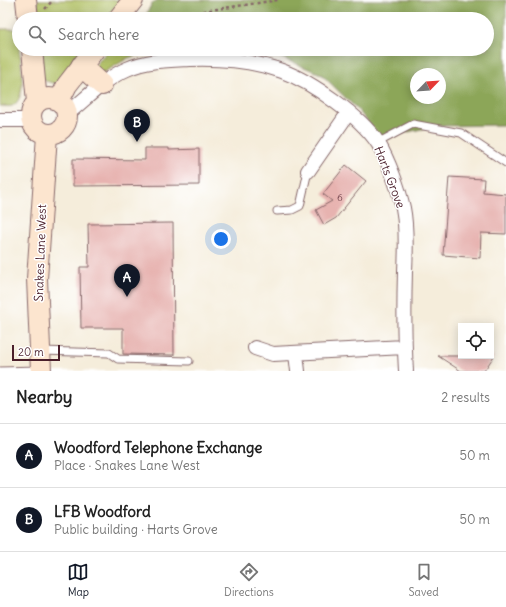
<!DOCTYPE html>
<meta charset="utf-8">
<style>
:root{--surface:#fff;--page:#f6f6f6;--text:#222;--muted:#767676;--line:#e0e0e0;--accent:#111827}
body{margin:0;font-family:Delius,sans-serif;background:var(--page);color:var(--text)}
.controls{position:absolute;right:12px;bottom:12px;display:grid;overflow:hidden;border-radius:0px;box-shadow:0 2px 10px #0003}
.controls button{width:36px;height:36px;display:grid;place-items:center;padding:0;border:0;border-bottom:1px solid var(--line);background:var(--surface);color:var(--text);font:20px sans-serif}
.compass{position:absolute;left:410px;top:68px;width:36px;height:36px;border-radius:50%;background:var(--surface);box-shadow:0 2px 10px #0003;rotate:65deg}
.scale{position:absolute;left:12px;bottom:10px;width:48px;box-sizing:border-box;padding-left:4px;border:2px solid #4a1f2b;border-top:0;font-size:11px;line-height:14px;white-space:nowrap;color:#4a1f2b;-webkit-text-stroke:3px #fff;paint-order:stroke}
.you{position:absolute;left:221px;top:239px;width:14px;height:14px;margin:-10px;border:3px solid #fff;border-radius:50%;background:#1a73e8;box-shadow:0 0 0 6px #1a73e833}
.badge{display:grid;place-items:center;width:26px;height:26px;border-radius:50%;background:var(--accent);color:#fff;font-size:13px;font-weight:700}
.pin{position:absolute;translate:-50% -33px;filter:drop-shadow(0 1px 2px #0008)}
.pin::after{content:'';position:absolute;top:21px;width:14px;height:12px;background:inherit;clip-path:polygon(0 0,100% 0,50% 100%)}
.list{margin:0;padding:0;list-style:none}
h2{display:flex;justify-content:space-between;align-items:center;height:52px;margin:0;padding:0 16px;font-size:17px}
h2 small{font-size:13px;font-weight:400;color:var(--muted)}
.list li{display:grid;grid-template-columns:26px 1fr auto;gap:12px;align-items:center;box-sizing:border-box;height:64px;padding:0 16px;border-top:1px solid var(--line)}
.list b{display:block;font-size:15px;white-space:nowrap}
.list p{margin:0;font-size:13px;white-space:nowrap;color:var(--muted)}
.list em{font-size:13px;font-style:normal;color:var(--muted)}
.icon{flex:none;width:22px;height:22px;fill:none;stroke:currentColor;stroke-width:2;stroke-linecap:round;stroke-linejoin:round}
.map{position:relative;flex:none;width:506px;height:371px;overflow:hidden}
.search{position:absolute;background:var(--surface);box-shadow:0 2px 10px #0003;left:12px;right:12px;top:12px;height:44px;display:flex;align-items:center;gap:10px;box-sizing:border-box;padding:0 14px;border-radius:22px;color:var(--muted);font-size:15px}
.sheet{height:180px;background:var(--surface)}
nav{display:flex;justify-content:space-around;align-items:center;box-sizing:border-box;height:56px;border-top:1px solid var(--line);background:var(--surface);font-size:11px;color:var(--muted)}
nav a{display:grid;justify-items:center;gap:2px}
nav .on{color:var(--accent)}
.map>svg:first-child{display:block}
.green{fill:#b0c063;stroke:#7d7047}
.forest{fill:#8ca659;stroke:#6b6242;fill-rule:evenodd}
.building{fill:#e7b3b0}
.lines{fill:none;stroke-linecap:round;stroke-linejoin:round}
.lane-casing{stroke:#866769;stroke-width:9}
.street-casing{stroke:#866769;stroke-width:16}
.secondary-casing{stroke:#866769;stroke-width:22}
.path{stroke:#866769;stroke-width:2.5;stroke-dasharray:3 3;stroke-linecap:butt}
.lane{stroke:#fff;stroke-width:7}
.street{stroke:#fff;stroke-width:14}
.secondary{stroke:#fce5cf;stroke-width:20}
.labels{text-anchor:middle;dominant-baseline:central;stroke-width:3;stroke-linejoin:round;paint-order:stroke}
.number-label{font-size:10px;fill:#71444c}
.street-label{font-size:12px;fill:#4a1f2b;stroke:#fff}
</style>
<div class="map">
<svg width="506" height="371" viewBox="0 0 506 371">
<rect width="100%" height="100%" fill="#fff"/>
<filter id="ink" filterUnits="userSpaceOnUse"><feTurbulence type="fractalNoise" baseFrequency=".025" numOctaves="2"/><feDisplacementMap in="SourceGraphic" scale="8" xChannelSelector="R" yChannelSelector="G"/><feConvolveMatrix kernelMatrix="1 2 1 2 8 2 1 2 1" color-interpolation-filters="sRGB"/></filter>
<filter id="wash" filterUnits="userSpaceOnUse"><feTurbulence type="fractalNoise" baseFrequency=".012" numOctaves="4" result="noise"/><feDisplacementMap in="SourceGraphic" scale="16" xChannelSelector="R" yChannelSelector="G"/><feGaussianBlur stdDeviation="0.9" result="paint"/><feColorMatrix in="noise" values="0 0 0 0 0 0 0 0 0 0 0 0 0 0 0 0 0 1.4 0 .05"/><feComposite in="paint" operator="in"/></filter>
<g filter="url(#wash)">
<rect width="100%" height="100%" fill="#f5eddb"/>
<!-- green -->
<path class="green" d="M37,0H123L111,19H39Z
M0,29H16C18,46 31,98 12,106C9,107 4,106 0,106Z
M40,49H87L60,85L42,80Z
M109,49H154L128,58L101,74L95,66Z"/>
<!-- forest -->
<path class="forest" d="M158,0H506V125L435,126L381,138L357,109L321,74L260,49H487V19H144L152,3ZM416,74H440V98H416Z"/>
<g id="blocks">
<!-- building -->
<path class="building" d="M145,148H169V150L199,149V185L73,186V159L145,160Z
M346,165L366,181L336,218L324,225L316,210L332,201L323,194Z
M449,177L484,179L483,192L506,194V234L481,233L480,258L443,255Z
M173,223L174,355L123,354V328H81L80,267H89L88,224Z
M438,356H494L484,371H461Z"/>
</g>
</g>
<g filter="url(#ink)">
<use href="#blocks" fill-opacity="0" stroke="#866769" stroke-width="1"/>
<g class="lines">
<!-- lane casing -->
<g class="lane-casing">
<path id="lane" d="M377,143L413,124L461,133L506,163
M277,211L292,210L300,206L308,171
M41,351L109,353L118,359L189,361
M0,371L39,370"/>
</g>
<!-- street casing -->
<g class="street-casing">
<path id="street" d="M67,114C86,99 104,79 127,69C147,60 169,60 190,59C219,58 254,61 282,71C312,82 360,116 378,143C388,160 399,189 403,208C407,228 406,251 405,271C404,305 404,338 406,371
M0,120H31
M308,171L349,112
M255,348L273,354L404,347
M296,354L298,371"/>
</g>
<!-- secondary casing -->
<g class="secondary-casing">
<path id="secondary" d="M26,0L28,19
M118,19L133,0
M32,49L37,102
M81,66L102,85
M31 116a18 18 0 1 1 36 0a18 18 0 1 1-36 0Z
M59,101L67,85L95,49
M41,371L37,279L47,135"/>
</g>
<!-- path -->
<path class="path" d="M45,9L53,0
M187,19L204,11L278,0
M118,49L123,54"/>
<!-- lane -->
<use href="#lane" class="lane"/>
<!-- street -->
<use href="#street" class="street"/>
<!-- secondary -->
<use href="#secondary" class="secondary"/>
</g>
</g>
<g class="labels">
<!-- number labels -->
<g class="number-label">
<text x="340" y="197">6</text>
</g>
<!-- street labels -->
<g class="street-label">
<text transform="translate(390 177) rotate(69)">Harts Grove</text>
<text transform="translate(40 253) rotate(-88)">Snakes Lane West</text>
</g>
</g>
</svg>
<div class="controls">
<button><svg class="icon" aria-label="locate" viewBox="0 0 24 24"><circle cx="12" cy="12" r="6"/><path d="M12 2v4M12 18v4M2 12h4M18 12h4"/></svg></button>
</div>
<svg class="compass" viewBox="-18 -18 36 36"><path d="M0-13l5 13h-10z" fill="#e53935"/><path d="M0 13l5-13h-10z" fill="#767676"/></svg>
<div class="scale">20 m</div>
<div class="you"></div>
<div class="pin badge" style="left:127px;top:297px">A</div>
<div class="pin badge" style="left:137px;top:142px">B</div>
<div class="search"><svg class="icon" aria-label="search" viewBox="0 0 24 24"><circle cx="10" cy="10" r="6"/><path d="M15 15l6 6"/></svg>Search here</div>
</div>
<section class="sheet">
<h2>Nearby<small>2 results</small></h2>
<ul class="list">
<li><span class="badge">A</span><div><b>Woodford Telephone Exchange</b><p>Place · Snakes Lane West</p></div><em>50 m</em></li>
<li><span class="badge">B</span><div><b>LFB Woodford</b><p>Public building · Harts Grove</p></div><em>50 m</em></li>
</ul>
</section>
<nav>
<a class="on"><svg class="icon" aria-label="map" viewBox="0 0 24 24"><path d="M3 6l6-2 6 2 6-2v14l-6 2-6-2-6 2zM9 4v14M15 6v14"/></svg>Map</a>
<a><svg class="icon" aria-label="directions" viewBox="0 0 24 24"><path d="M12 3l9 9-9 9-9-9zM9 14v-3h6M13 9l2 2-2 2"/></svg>Directions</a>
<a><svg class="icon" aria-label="saved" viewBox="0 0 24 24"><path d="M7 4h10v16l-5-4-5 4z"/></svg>Saved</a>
</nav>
